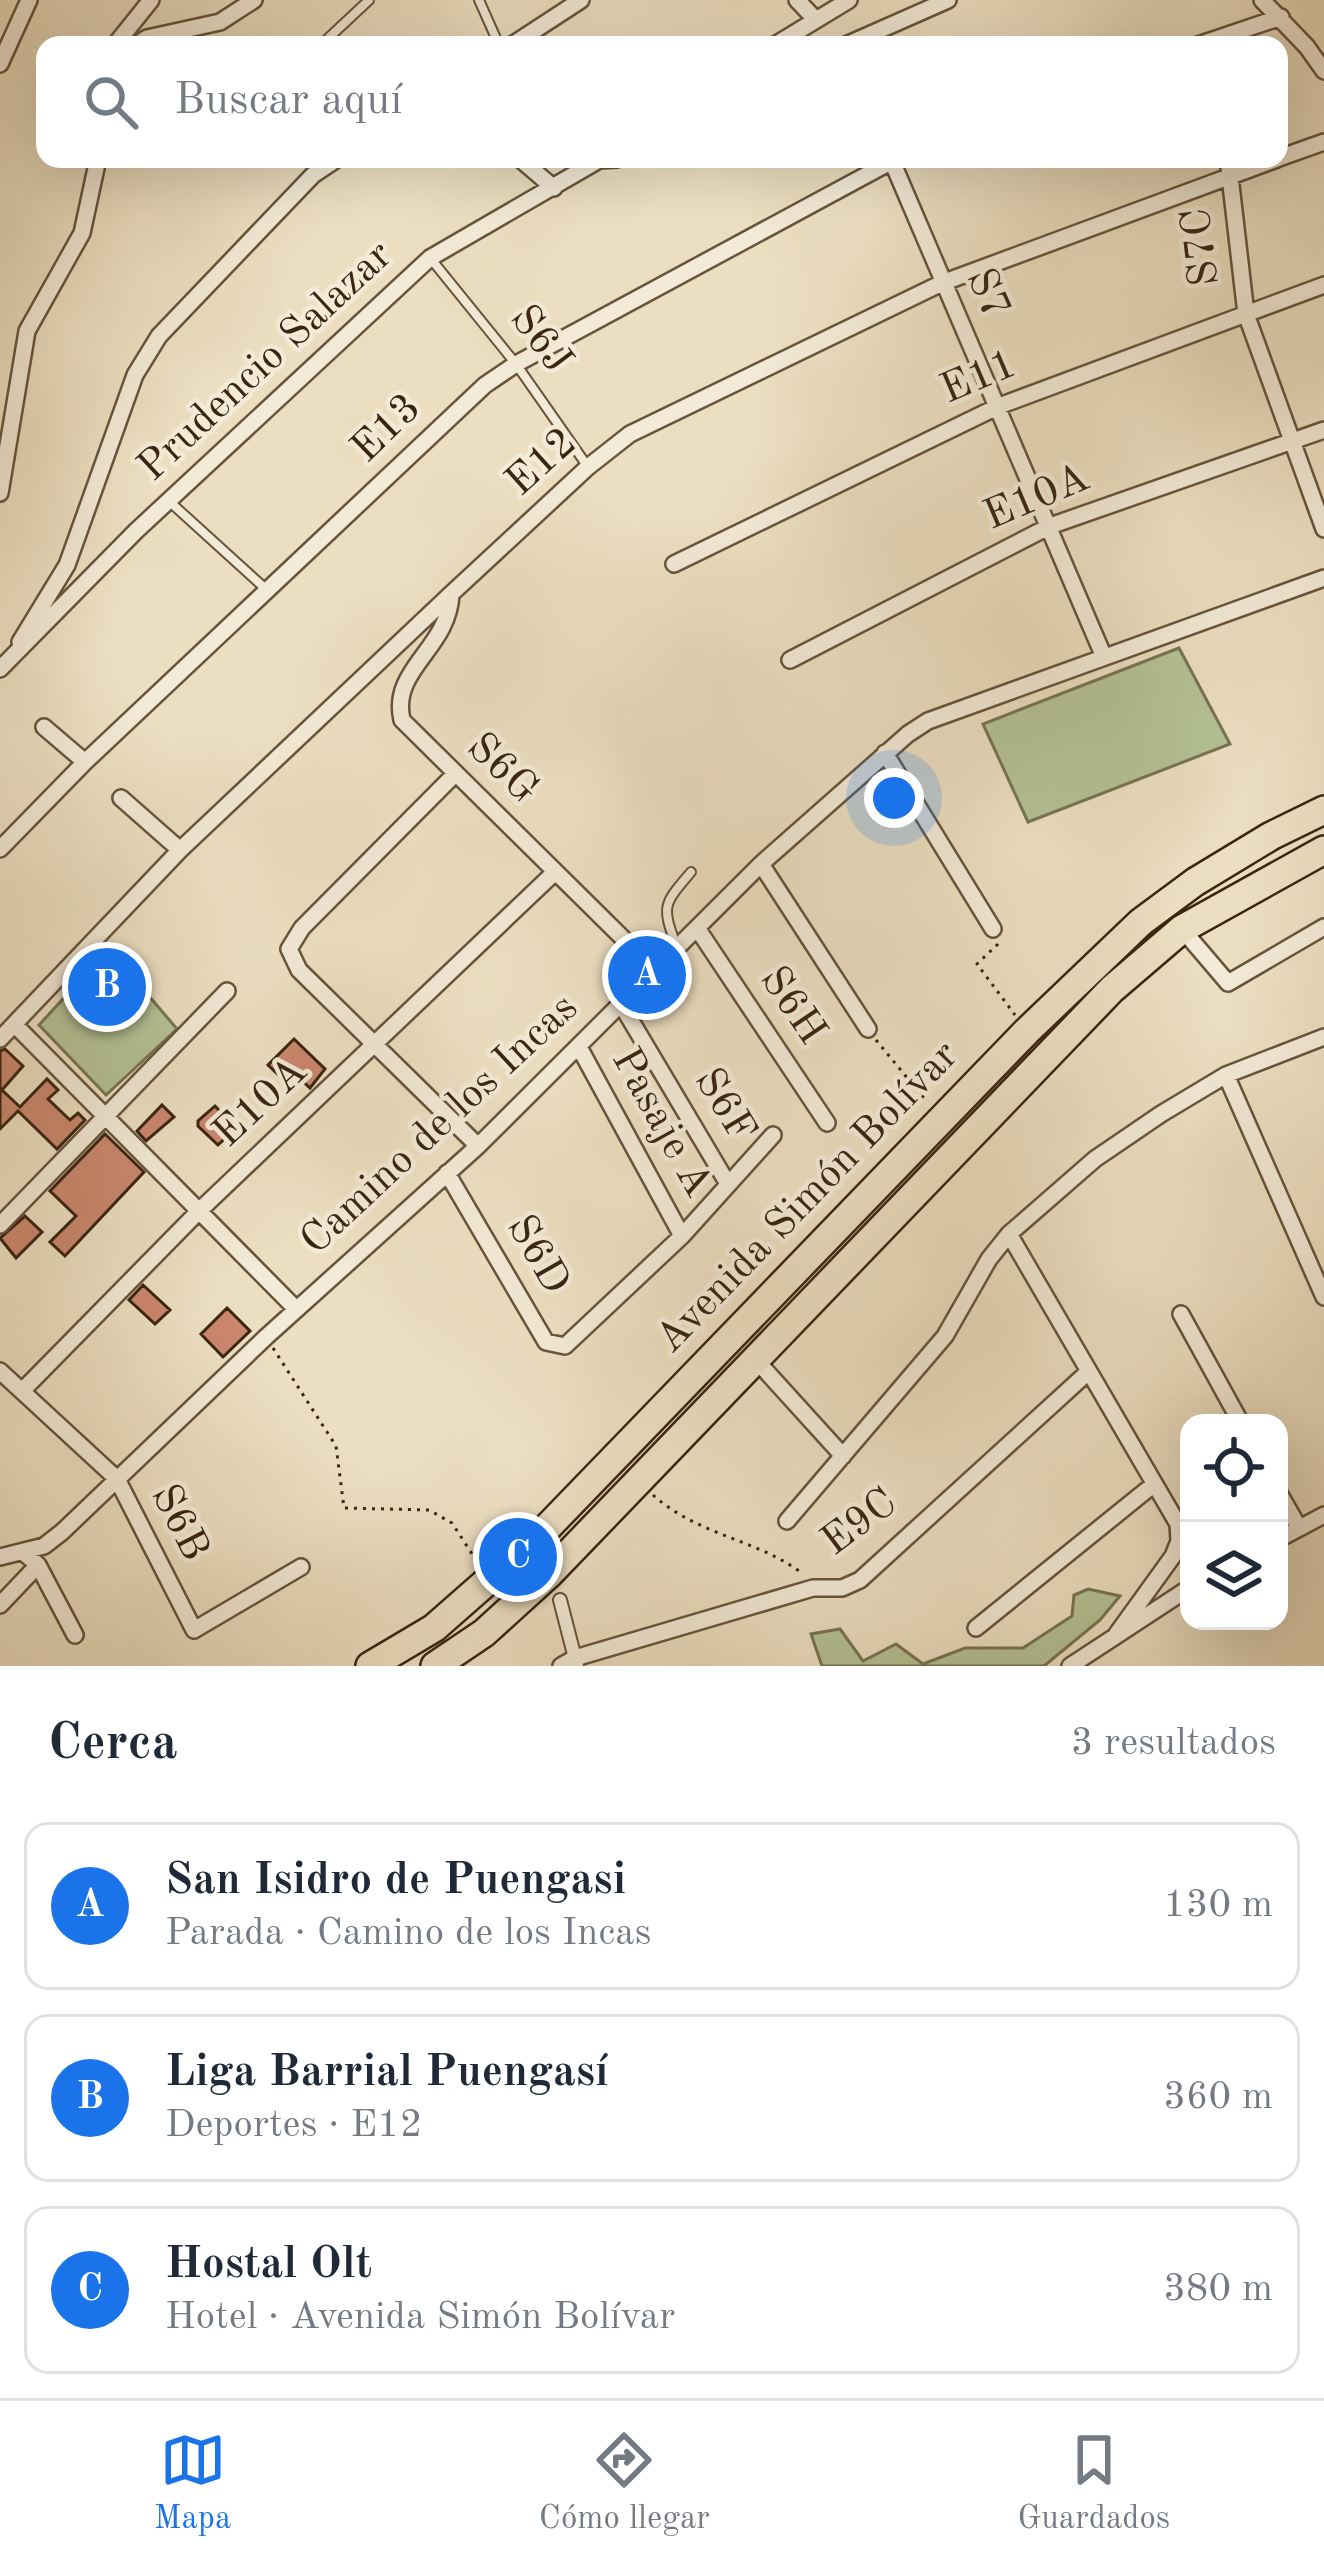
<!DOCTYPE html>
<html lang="es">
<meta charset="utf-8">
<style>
:root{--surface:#fff;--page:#f2f2f3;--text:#1f2937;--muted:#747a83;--line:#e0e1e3;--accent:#1a73e8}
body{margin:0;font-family:"Old Standard TT",serif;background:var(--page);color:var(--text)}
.controls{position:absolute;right:36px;bottom:36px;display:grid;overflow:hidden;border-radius:24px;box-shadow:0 12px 48px #0002}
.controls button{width:108px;height:108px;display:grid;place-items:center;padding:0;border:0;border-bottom:3px solid var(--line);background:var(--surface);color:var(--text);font:60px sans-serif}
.you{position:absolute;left:894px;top:798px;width:42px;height:42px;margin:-30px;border:9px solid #fff;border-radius:50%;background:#1a73e8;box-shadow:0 0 0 18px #1a73e833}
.badge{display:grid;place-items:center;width:78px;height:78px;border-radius:50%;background:var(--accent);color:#fff;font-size:39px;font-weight:700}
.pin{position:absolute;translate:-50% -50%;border:6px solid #fff;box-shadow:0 3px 12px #0006}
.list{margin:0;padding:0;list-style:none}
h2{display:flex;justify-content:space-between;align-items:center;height:156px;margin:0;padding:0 48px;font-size:51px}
h2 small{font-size:39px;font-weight:400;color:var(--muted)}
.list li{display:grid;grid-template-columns:78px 1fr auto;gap:36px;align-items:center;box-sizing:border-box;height:168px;margin:0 24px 24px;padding:0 24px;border:3px solid var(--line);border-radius:24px}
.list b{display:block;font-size:45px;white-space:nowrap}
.list p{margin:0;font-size:39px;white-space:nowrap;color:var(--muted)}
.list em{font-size:39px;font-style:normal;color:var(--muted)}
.icon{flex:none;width:66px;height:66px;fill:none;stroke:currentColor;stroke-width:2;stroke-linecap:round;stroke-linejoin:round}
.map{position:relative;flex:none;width:1324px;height:1666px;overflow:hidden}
.search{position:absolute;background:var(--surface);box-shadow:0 12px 48px #0002;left:36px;right:36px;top:36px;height:132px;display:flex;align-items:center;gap:30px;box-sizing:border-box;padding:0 42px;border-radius:24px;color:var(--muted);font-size:45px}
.sheet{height:732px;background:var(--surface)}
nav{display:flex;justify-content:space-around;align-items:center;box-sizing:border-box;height:168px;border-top:3px solid var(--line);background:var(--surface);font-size:33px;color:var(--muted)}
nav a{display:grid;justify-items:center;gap:6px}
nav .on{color:var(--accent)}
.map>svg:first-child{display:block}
.green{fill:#b4c296;stroke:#767453;stroke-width:3}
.building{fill:#ca876e;stroke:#392510;stroke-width:3}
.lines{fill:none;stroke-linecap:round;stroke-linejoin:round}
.service-casing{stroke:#66543c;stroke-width:12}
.pedestrian-casing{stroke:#66543c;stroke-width:16}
.minor-casing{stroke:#66543c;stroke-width:20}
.trunk-casing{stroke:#392510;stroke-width:32}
.path{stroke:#392510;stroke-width:3;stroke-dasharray:3 6;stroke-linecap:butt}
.service{stroke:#f3ead7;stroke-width:8}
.pedestrian{stroke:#f3ead7;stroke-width:12}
.minor{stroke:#f3ead7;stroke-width:15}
.trunk{stroke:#ecdfc1;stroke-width:27}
.labels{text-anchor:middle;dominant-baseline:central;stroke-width:9;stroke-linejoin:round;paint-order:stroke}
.street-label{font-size:42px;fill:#392510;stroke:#f3ead7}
</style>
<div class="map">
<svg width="1324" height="1666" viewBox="0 0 1324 1666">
<rect width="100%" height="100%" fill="#ecdfc1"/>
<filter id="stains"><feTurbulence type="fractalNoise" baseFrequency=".00167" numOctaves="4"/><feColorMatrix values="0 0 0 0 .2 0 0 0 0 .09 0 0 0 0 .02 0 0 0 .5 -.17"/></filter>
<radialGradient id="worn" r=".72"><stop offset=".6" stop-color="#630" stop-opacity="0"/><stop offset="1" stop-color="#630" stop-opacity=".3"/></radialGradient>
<!-- green -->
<path class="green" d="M1179,648L1230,744L1028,822L983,724Z
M109,949L177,1029L106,1095L39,1025Z
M1088,1589L1120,1596L1100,1620L1044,1666H822L811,1634L840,1629L863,1661L896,1644L923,1664L965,1648H1023L1072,1616L1074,1595Z"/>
<!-- building -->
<path class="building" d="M294,1039L325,1069L310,1088L294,1073L286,1082L268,1065Z
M5,1049L23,1066L2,1090L20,1107L47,1079L58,1090L48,1099L70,1120L78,1113L85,1120L57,1149L18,1111L0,1129V1051Z
M162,1105L174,1117L146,1141L137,1131Z
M215,1106L236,1128L218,1145L198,1126V1121Z
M105,1134L144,1172L65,1256L50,1242L76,1216L50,1191Z
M25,1216L42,1232L16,1258L0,1238Z
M143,1285L170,1310L155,1324L129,1300Z
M227,1308L250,1331L223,1357L201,1334Z"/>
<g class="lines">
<!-- service casing -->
<g class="service-casing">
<path id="service" d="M479,0L499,45
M321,45L369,0
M431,259L516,364L588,467
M170,502L268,591
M676,945C661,905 664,904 691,872"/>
</g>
<!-- pedestrian casing -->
<g class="pedestrian-casing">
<path id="pedestrian" d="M560,1600L577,1666"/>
</g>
<!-- minor casing -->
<g class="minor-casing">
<path id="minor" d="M797,0L816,20
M1262,0L1307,47L1324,71
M115,45L151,0
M137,45L147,38L220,22L254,0
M512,45L581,0
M775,45L849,0
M846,45L948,0
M1198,45L1281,17
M0,64L29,0
M1279,158L1324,142
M520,159L554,188
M891,159L1104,657
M1228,159L1246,314L1324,529
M0,493L27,331L82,233L98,159
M674,564L999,406L1324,285
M451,594C449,649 390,669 402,720L653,968
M20,642L67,565L135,375L159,336L313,175L337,159
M790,660L1050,526L1324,430
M0,669L136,531L430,258L599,160L617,159
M44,727L85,762
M885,753L993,929
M455,774L302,928L289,949L299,970L478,1146
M121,798L180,850
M0,849L85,762L485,385L516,364L896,159
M761,864L868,1029
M697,928L827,1123
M1182,929L1228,983L1324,927
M621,1004L728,1184
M15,1025L296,1309
M0,1039L180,850L451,594L588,467L630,434L942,283L1277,159
M579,1047L682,1236
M1226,1075L1324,1297
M447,1173L546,1342L565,1346L682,1236L773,1135
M0,1225L227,991
M1009,1234L1178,1524L1179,1541L1173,1556L1116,1635
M1181,1314L1241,1423
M755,1359L843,1456
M0,1371L117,1479L194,1630L301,1567
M22,1391L199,1211L555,872
M1279,1493L1299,1528
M787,1521L945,1336L989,1259L1009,1234L1095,1159L1161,1114L1226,1075L1324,1037
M1279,1539L1324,1515
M24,1553L38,1565L75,1635
M0,1557L44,1546L62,1532L266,1337L478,1146L761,864L908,734L928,721L1324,578
M0,1605L38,1565
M976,1628L1153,1485
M561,1666L575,1658L813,1588H842L860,1580L1087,1373
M1070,1666L1189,1588"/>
</g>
<!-- trunk casing -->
<g class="trunk-casing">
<path id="trunk" d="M370,1666L434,1628L540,1535L1027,1031L1141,922L1195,882L1271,836L1324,810
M435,1666L484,1633L550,1573L1112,989L1182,929L1324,850"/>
</g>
<!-- path -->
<path class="path" d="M998,944L977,964L1015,1015
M876,1040L927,1102
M273,1348L336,1446L344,1508L429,1510L452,1523L478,1563
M653,1495C699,1536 754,1538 802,1573"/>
<!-- service -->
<use href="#service" class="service"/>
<!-- pedestrian -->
<use href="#pedestrian" class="pedestrian"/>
<!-- minor -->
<use href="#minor" class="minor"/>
<!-- trunk -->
<use href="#trunk" class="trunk"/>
</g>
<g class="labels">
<!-- street labels -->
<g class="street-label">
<text transform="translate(1202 247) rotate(-97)">S7C</text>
<text transform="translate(987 294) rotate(66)">S7</text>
<text transform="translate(540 340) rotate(53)">S6J</text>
<text transform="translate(266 362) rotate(-43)">Prudencio Salazar</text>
<text transform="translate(979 378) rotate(-23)">E11</text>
<text transform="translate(387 429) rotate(-44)">E13</text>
<text transform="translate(542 463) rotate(-42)">E12</text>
<text transform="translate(1037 498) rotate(-23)">E10A</text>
<text transform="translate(502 769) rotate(44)">S6G</text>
<text transform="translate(792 1006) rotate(56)">S6H</text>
<text transform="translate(261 1103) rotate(-43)">E10A</text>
<text transform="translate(724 1106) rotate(59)">S6F</text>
<text transform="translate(661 1123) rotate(61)">Pasaje A</text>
<text transform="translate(440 1125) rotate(-43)">Camino de los Incas</text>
<text transform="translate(808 1198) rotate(-46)">Avenida Simón Bolívar</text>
<text transform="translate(537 1255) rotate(60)">S6D</text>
<text transform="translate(179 1523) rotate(63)">S6B</text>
<text transform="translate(860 1523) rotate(-37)">E9C</text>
</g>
</g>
<rect width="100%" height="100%" filter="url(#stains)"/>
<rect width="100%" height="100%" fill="url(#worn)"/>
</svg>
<div class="controls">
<button><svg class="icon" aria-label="locate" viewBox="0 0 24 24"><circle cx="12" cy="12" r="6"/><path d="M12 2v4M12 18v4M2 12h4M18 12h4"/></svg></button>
<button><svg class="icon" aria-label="layers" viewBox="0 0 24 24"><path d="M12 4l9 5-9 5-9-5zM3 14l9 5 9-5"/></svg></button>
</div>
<div class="you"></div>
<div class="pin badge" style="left:647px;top:975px">A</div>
<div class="pin badge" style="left:107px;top:987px">B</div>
<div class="pin badge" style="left:518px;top:1557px">C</div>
<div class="search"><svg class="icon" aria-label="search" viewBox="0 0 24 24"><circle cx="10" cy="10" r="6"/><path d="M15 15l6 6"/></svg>Buscar aquí</div>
</div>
<section class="sheet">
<h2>Cerca<small>3 resultados</small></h2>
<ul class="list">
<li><span class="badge">A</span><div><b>San Isidro de Puengasi</b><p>Parada · Camino de los Incas</p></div><em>130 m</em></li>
<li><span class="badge">B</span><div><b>Liga Barrial Puengasí</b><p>Deportes · E12</p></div><em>360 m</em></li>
<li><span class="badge">C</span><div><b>Hostal Olt</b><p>Hotel · Avenida Simón Bolívar</p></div><em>380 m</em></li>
</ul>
</section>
<nav>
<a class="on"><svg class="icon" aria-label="map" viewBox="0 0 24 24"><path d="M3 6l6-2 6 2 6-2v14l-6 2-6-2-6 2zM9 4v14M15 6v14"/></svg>Mapa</a>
<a><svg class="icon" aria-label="directions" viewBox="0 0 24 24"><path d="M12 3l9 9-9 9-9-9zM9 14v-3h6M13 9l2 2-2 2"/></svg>Cómo llegar</a>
<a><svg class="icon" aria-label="saved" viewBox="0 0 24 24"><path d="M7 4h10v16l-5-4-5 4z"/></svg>Guardados</a>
</nav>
